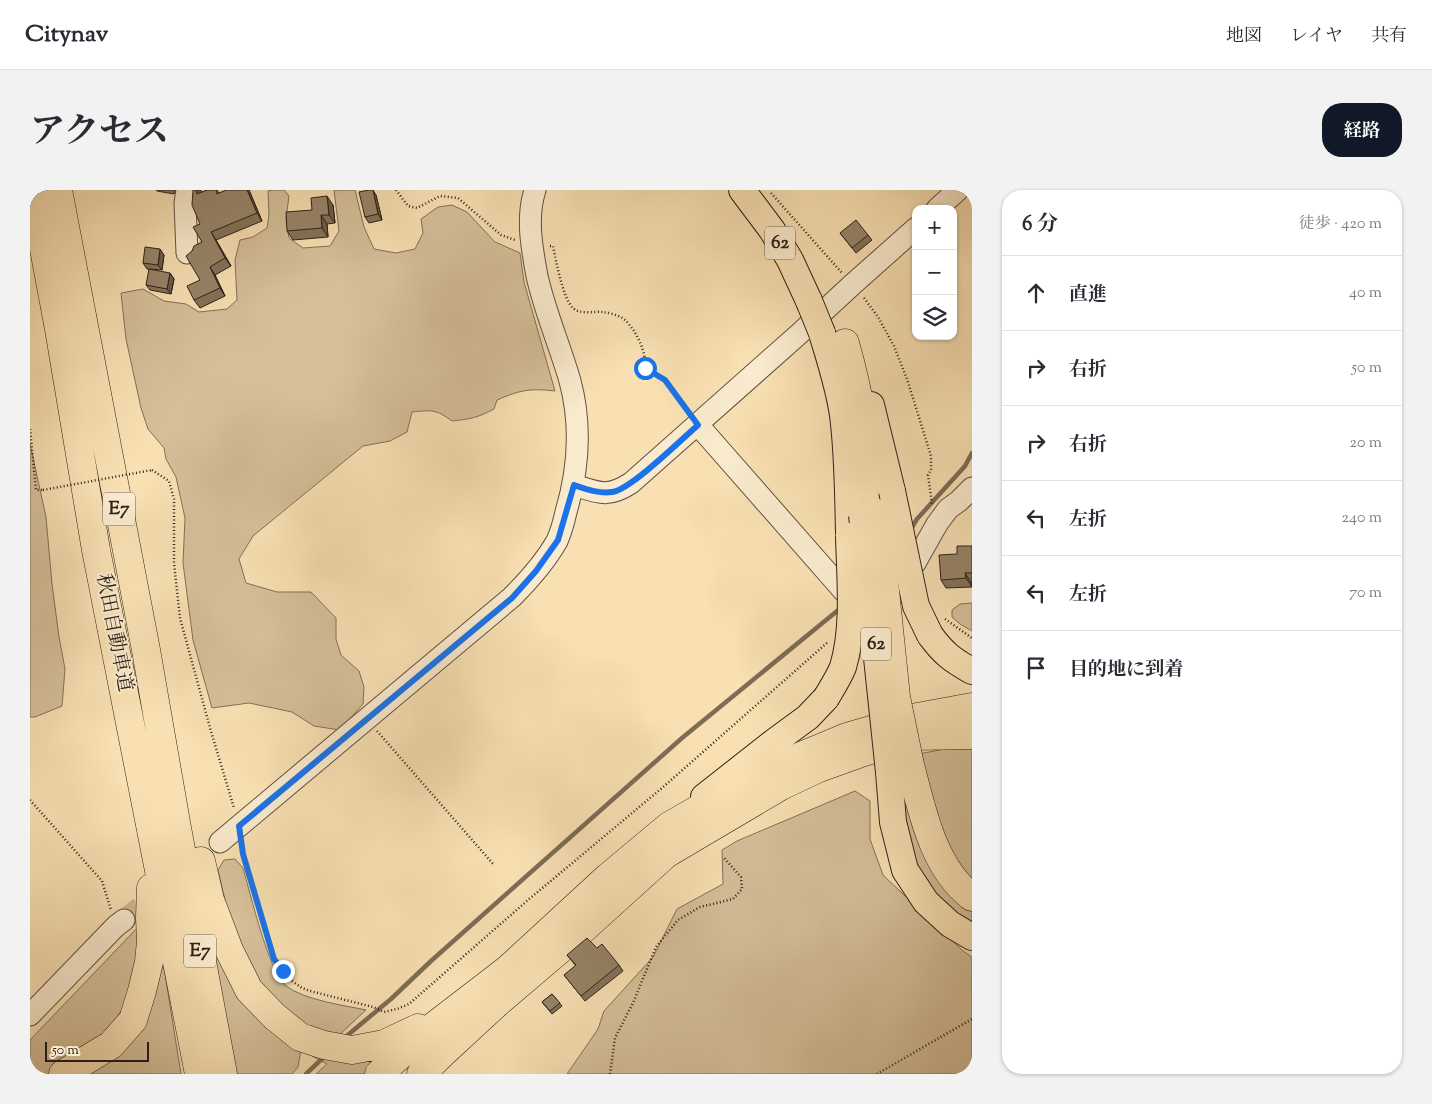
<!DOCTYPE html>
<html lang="ja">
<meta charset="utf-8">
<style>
:root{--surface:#fff;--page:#f2f2f3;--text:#2b2b33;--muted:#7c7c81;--line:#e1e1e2;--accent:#111827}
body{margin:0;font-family:"Sorts Mill Goudy","Noto Serif JP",serif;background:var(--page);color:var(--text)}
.controls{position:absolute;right:15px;top:15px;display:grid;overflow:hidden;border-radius:10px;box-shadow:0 1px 4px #0004}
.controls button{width:45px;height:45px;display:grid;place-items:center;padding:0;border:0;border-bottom:1px solid var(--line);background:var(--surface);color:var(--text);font:25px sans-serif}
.scale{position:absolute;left:15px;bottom:12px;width:104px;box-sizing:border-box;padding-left:5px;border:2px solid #2d2019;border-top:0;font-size:14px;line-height:18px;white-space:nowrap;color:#2d2019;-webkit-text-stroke:4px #faebce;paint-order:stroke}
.stop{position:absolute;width:15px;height:15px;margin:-11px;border:4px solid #1a73e8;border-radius:50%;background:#fff}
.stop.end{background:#1a73e8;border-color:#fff;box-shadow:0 1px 5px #0008}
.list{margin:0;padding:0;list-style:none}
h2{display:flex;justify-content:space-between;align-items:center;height:65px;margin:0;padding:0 20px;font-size:21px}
h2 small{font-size:16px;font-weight:400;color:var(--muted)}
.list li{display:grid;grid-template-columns:32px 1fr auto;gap:15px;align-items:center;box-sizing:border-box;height:75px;padding:0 20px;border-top:1px solid var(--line)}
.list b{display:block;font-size:19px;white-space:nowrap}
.list em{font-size:16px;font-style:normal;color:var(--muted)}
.icon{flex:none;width:28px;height:28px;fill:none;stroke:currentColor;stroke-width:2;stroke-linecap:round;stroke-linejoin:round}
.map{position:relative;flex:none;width:942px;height:884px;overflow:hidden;border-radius:20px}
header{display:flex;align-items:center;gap:30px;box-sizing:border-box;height:70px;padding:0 25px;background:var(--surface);border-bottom:1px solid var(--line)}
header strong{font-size:24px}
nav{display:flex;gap:28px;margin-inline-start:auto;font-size:18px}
.intro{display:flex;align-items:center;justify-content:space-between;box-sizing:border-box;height:120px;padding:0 30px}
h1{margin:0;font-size:35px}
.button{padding:12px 22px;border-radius:20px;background:var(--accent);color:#fff;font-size:18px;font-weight:700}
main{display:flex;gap:30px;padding:0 30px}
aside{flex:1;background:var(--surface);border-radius:20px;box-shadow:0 1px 4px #0004}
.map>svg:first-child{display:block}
.green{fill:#d5bf99;stroke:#817059}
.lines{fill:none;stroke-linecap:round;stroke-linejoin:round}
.stream{stroke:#7d6c56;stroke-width:4.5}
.minor-tunnel{stroke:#cfba94;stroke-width:21;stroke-dasharray:21 11;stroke-linecap:butt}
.minor-casing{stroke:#605040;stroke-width:23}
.major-casing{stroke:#2d2019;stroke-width:28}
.highway-casing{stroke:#2d2019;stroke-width:29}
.path{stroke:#2d2019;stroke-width:2.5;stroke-dasharray:1 2.5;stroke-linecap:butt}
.minor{stroke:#faebce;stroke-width:21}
.major{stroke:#f8e0b3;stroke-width:26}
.highway{stroke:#f8e0b3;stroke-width:28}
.major-bridge-casing{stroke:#2d2019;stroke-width:28;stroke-linecap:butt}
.highway-bridge-casing{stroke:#2d2019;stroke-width:29;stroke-linecap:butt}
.path-bridge{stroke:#2d2019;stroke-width:2.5;stroke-dasharray:1 2.5;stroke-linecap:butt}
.major-bridge{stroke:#f8e0b3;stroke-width:26}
.highway-bridge{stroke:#f8e0b3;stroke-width:28}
.wall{fill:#82725a;stroke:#2d2019}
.shaded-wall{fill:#6a5c4a;stroke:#2d2019}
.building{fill:#978469;stroke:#2d2019}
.route{stroke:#1a73e8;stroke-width:6}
.labels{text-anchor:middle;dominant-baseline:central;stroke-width:4;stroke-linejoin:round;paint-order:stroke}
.shield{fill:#faebce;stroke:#6a5d4f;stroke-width:1}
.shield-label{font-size:19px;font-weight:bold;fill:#2d2019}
.street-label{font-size:20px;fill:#2d2019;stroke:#faebce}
</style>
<header>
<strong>Citynav</strong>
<nav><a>地図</a><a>レイヤ</a><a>共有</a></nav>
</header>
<div class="intro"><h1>アクセス</h1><a class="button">経路</a></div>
<main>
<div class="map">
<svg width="942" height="884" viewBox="0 0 942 884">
<rect width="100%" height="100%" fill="#f8e0b3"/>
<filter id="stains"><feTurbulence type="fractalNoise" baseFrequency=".004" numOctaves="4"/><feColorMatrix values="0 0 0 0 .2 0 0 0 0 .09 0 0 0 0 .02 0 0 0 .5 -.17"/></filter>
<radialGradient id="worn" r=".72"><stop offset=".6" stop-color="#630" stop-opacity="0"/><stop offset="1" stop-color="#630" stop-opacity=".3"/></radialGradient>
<!-- green -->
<path class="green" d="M242,0H254L259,6L256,29L259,48L273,58L300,56L309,41L304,0H325L334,37L344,59L366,63L385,59L393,43L391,29L408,17L422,15L437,22L465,52L490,63L494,92L525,201C500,198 490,200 467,210L464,219C447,228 440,229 422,231C406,219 401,220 382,222L377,242L360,251L333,256L223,346L209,369L216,393L247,402H281L306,428V449L311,465L329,481L334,497L333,514L310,540L284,536L262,522L219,513L182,518L163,450L153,373L155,328L146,287L136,269L134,258L118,239L111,218L96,149L91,103L113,99L134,111L156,114L169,122L197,119L207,110L205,70L210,50L223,47L237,38L239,25L238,1Z
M0,254L16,327L22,394L29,447L35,479L32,516L5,527H0Z
M942,413V441L930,434L922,427V420L930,414Z
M942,554V697L921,668L883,565Z
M872,581L942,717V740L896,701L876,651Z
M825,601L840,611V649L853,685L933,761L942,767V884H537L568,839L574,821L623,767L647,719L693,694L692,660L707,651Z
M205,669L213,678C220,702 239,783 256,796C275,810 312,815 336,820L307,847L286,841L238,808L203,744L188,680L194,670Z
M172,699L229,823L365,863L340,884H286L297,874L271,860L268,877L262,884H203Z
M110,735L111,758L94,816L79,840L59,860L19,884H0V850Z
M127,778H134L151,884H48Z"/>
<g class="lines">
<!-- stream -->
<path class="stream" d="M881,339L887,329L935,276L942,263
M313,849L361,809L401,771L652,548L812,417
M276,884L295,866"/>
<!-- minor-tunnel -->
<path class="minor-tunnel" d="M94,730L129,701"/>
<!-- minor casing -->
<g class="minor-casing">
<path id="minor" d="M907,19L928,0
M157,63L155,13L157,0
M668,235L826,415
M544,295C569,303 578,308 601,293L769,144L823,94L886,38
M871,386L885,373L907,334L918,319L929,311L942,298
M190,652L482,407C499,390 515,372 527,351C531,342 534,331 536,322C549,278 552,236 540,191C530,156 515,122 507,86C502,59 496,28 505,0
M0,825L86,736L94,730"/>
</g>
<!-- major casing -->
<g class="major-casing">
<path id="major" d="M712,0L742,40L760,70L779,111
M792,143C800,170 809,197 813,225C818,264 818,303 819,342
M841,215L862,301
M900,445C913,463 922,470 942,481
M859,582L863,632L875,680L896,712L920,734L942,747
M674,607L744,552L778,527L796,508"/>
</g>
<!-- highway casing -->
<g class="highway-casing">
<path id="highway" d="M3,0L29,139L66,360L169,884
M28,0L116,460L147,638L193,884
M815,153C831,209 839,265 847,323
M885,546L942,545
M880,575C892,620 903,678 942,707
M171,671L180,710L199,760L219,800L244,826L270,847L294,855L322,860L354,854L388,838
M33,884L81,855L103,830L112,801L119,772L121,751L120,728L121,698
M349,884L400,839L478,779L578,687L639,636L735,581L817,547L882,528L942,517
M391,884L414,862L467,813L541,750L636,664L751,596L789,578L828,564L878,548"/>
</g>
<!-- path -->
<path class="path" d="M366,0L378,16L387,18L410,6L428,8L471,45L485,50
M741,3L812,83
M520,56H523C526,71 533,109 543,118C550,125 564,121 573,122C580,123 589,125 595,130C606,140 617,163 615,178L635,190L658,222
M834,108L848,127L864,156L877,189L901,266V280L898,285L902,314
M0,239L6,300H13
M122,280L139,291L144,309V373L150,428L180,538L204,618
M915,429L942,448
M347,541L464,675
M0,610L72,691L81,720
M212,655L213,664L244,769L262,791L272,798L280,801L343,817L354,822L367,819L379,814L498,710L632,598L798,452
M580,884L585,848L603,813L626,757L648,730L670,717L703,709L712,699L711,687L694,668
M847,884L942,829"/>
<!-- minor -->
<use href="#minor" class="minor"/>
<!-- major -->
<use href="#major" class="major"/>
<!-- highway -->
<use href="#highway" class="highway"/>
<!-- major-bridge casing -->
<g class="major-bridge-casing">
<path id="major-bridge" d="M779,111L792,143
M862,301L886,416L900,445
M832,325L859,582
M796,508C802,498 809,487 813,477C825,437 820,388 819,346"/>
</g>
<!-- highway-bridge casing -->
<g class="highway-bridge-casing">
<path id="highway-bridge" d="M847,323L866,507L880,575"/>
</g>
<!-- path-bridge -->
<path class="path-bridge" d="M13,300L122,280"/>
<!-- major-bridge -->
<use href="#major-bridge" class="major-bridge"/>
<!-- highway-bridge -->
<use href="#highway-bridge" class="highway-bridge"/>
</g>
<!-- wall -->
<path class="wall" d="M126,0H145L144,4L127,1Z
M177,0H187L189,3L219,0L232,31L186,50L201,76L185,85L195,106L170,118L164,110L170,90L162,61L172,52L171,3Z
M346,5L352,30L339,33L335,27Z
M303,15L305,33L297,34L298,47L263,50L257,41L282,20Z
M810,43L838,45L842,50L826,63Z
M134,65L132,80L117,79L113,73Z
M140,83L144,89L141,104L120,100L116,95Z
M942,356V397L916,398L911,390L927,364Z
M567,758L589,775L593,781L555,811L534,785L546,776L537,765Z
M522,804L532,816L522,824L512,812Z"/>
<!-- shaded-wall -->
<path class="shaded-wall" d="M166,0H171L172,12L167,4Z
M217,0H219L232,31L227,23Z
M343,0L346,5L352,30L348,24Z
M297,6L303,15L305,33L299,25Z
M291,25L297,34L298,47L292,38Z
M181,42L186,50L201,76L195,68Z
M130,59L134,65L132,80L128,75Z
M180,77L185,85L195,106L190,98Z
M140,83L144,89L141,104L137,99Z
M935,383L941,392L942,397L936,388Z"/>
<!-- building -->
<path class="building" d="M163,0H166L167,4L177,0H186L187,4L196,0H217L227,23L181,42L195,68L180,77L190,98L164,110L157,96L170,90L156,66L162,61L164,56L172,52L163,37L170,34L162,15Z
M339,0H343L348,24L335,27L329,2Z
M297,6L299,25H291L292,38L257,41L256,22L282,20L281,8Z
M826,30L838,45L822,58L810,43Z
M115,57L130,59L128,75L113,73Z
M119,79L140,83L137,99L116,95Z
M927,356H942V383H935L936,388L911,390L909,365L927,364Z
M557,748L567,758L572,754L589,775L551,806L534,785L546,775L537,765Z
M522,804L530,813L520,821L512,812Z"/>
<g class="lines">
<!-- route -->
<path class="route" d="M253,781L244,769L213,664L209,636L482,408L506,381L528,350L544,295C556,299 569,304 582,302C600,300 651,250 668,235L635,190L615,178"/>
</g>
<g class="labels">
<!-- shield labels -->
<g class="shield">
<rect x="735" y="36.5" width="30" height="33" rx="4"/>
<rect x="73" y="302.5" width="32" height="33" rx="4"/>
<rect x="831" y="437.5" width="30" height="33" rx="4"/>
<rect x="154" y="744.5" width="32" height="33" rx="4"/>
</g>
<g class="shield-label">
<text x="750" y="53">62</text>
<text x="89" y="319">E7</text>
<text x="846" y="454">62</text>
<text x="170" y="761">E7</text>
</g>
<!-- street labels -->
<g class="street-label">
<text transform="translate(83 443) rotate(79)">秋田自動車道</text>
</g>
</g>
<rect width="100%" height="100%" filter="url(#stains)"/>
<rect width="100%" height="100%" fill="url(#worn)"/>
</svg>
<div class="controls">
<button>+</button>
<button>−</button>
<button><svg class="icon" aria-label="layers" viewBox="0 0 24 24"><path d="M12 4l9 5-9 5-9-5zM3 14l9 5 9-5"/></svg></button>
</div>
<div class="scale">50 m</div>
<div class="stop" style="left:615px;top:178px"></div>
<div class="stop end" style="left:253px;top:781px"></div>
</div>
<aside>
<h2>6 分<small>徒歩 · 420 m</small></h2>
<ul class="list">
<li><svg class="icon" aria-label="ahead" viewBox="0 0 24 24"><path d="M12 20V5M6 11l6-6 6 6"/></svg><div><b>直進</b></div><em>40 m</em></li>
<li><svg class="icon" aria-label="right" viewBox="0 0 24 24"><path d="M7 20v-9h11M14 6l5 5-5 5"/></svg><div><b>右折</b></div><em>50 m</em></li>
<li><svg class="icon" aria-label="right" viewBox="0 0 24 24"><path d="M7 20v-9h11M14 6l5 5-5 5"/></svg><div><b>右折</b></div><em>20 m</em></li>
<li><svg class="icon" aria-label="left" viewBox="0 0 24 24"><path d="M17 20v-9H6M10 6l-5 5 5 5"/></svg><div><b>左折</b></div><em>240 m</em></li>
<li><svg class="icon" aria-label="left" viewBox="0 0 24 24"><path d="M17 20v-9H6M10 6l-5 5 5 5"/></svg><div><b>左折</b></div><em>70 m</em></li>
<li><svg class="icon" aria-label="arrive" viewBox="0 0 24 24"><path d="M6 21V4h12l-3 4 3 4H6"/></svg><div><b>目的地に到着</b></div></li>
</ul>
</aside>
</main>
